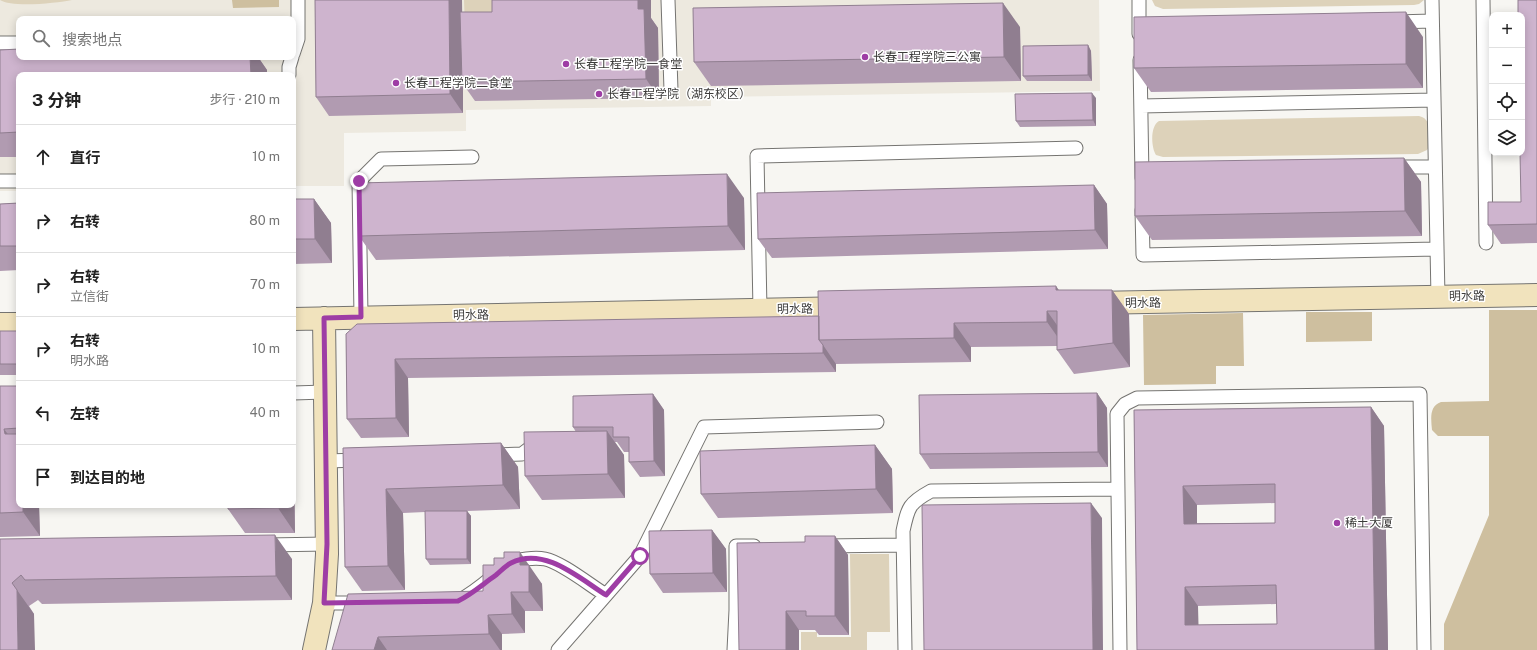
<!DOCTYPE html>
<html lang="zh">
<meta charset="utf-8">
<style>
:root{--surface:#fff;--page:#f6f6f6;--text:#222;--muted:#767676;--line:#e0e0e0}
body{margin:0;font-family:"Public Sans","Noto Sans SC",sans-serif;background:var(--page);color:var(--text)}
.controls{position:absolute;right:12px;top:12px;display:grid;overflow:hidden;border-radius:8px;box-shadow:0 2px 10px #0003}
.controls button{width:36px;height:36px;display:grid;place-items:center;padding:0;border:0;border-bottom:1px solid var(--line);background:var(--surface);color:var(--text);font:20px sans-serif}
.stop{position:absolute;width:12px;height:12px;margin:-9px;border:3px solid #9e3da5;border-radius:50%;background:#fff}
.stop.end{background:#9e3da5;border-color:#fff;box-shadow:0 1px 4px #0008}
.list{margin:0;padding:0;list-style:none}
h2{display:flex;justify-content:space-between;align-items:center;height:52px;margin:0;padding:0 16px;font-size:17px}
h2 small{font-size:13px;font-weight:400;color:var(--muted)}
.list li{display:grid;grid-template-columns:26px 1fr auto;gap:12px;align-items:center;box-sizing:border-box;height:64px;padding:0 16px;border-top:1px solid var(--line)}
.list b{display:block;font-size:15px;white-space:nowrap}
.list p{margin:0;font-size:13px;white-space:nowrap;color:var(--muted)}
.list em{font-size:13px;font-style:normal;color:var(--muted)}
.icon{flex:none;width:22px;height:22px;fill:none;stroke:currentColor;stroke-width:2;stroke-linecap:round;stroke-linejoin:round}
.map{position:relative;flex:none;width:1537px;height:650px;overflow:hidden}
.search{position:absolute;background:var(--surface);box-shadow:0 2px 10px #0003;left:16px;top:16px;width:280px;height:44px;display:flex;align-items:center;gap:10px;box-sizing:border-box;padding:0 14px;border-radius:8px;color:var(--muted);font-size:15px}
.panel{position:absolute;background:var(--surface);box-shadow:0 2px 10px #0003;left:16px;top:72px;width:280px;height:436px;border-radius:8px}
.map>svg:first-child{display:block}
.built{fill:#ede9df;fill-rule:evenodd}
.green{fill:#ddd2ba}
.forest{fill:#cebf9f}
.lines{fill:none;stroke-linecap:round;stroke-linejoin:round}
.lane-casing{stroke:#757471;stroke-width:15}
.secondary-casing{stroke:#757471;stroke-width:24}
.lane{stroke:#fff;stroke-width:13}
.secondary{stroke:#f1e3bd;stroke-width:22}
.wall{fill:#b19bb1;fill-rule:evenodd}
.shaded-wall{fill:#907e90}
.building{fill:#ceb4ce;stroke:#907e90;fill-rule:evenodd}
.route{stroke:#9e3da5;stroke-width:5}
.poi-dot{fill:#9e3da5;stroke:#fff;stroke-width:1.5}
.labels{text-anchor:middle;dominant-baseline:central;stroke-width:3;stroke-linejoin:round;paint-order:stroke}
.poi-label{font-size:12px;fill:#3c3b3a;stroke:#fff;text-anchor:start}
.street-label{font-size:12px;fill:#3c3b3a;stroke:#fff}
</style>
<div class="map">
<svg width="1537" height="650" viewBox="0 0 1537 650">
<rect width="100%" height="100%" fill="#f7f6f2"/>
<!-- built -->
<path class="built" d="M0,0H1099L1100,91L711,97V106L466,110V131L344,133V186H293V75H19V191H0ZM19,19H293V57H19Z"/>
<!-- green -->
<path class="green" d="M0,0H72C57,3 12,8 0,0Z
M464,0H516L465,28Z
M1152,0H1424L1419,4L1414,5L1163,9L1155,6Z
M1419,116C1433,119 1429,135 1429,147L1427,150L1418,154L1163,157L1156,155C1151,147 1150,126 1159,121Z
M850,554H889L890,632H867V650H801V632H817V637H851Z"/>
<!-- forest -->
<path class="forest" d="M232,0H279V7L233,8Z
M1489,310H1537V650H1444V624L1489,515V436H1438L1432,430C1431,419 1429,406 1441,402L1489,401Z
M1306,312H1372V341L1306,342Z
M1243,313L1244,366H1216V384L1144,385L1143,315Z"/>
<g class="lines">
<!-- lane casing -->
<g class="lane-casing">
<path id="lane" d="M668,0L671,90
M1139,0V34
M1432,0L1438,297
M1483,0L1486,243
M1395,22L1432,21
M0,43H19
M293,54L298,39V0
M1140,60L1142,178
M289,75V67L292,57
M1141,106L1434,100
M1393,167H1435
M0,181H19
M1142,210L1143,255L1436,249
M760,310L757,156L1076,148
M361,317L359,181L381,159L472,157
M293,393L325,392
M492,455L522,454L538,442
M326,461L360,460
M266,545L327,544
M823,546L903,545
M460,600C478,591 492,576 509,564C518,559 535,557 545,559C561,562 591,586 606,595
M324,603H363
M558,650L640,556L704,427L877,422
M734,650L736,610V546H754
M905,650L903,531C908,507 909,503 931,491L1117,489
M1120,650L1117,414L1125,404L1137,398L1420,394L1424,650"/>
</g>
<!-- secondary casing -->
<g class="secondary-casing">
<path id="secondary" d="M1092,303L1537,295
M293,319L848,308
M0,324H19
M314,650L324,603L327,554L324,318"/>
</g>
<!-- lane -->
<use href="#lane" class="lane"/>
<!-- secondary -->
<use href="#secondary" class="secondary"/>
</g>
<!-- wall -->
<path class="wall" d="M315,0H462V12L651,18L658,28L659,98L475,101L463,84V113L329,116L316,97Z
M1537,0V243L1501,244L1488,225L1521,202Z
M1020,27L1021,81L711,86L694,62Z
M1423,37V88L1151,92L1134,68Z
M1088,45L1091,51L1092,81H1027L1023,76Z
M0,50L19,57H258L267,70V75H19V157H0Z
M1096,98V126L1020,127L1016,121Z
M1404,158L1421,182L1422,236L1152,240L1135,216Z
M1094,185L1107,204L1108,249L772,258L758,239Z
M744,198L745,250L376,260L359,236Z
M293,199H314L331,223L332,263L293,264Z
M19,203V270L0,271V204Z
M1060,290H1112L1129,314L1130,367L1074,374L1057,350V346L971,347V362L836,364V372L408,378L409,437L361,438L347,419L346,334L819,316Z
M0,331H19V375H0Z
M0,386H19V505H39L40,536L0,537Z
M1097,393L1107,408L1108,467L930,469L920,454Z
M653,394L664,410L665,476L640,477L629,462V452H624L617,442H615L624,455L625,498L542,500L525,476L576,432L573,427Z
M293,406L295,533H245L228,509L293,505Z
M1371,407L1384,426L1388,650H1137L1134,410ZM1275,503V523H1197V505ZM1276,604L1277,624L1198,625V606Z
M501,443L518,467L520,509L467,511L471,516V564L430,565L426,559L425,512L403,513L405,590L362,591L345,567L343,448Z
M875,445L892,469L893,513L718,518L701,494Z
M712,530L726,549L727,592L663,593L650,574Z
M835,536L848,555L849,635H819L815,630H799V650H739L805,542Z
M0,539L292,559V600L42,604L38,600L29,606L34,614L0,650Z
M533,571V572L542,584L543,611H525V633L502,634V650H332L483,591Z"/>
<!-- shaded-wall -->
<path class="shaded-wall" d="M449,0H462L463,82H462L463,84V113L450,94Z
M638,0H651V18L658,28L659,98L646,79L638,9Z
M1003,3L1020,27L1021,81L1004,57Z
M1406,12L1423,37V88L1406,64Z
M1088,45L1091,51L1092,81L1088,75Z
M250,57H258L267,70V75H251Z
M1092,93L1096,98V126L1093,120Z
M1404,158L1421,182L1422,236L1405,211Z
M727,174L744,198L745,250L728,226Z
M1094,185L1107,204L1108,249L1095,230Z
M314,199L331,223L332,263L315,239Z
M1056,286L1073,310L1056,290Z
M1112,290L1129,314L1130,367L1113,343Z
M1047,311L1064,335V346L1047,322Z
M954,323L971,347V362L954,338Z
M823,345L836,364V372L823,353Z
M395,359L408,378L409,437L396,418Z
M1097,393L1107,408L1108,467L1098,452Z
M653,394L664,410L665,476L654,461Z
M293,406L295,533L278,508V505H293Z
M1371,407L1384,426L1388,650H1375Z
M4,429L19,449L5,434Z
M607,431L624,455L625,498L608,474Z
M501,443L518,467L520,509L503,485Z
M875,445L892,469L893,513L876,489Z
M1183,486L1197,505V543L1184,524Z
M386,489L403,513L405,590L388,566Z
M1091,503L1102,518L1103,650H1093Z
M23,505H39L40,536L23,512Z
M467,511L471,516V564L467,559Z
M712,530L726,549L727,592L713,573Z
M275,535L292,559V600L276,576Z
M835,536L848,555L849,635L835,616Z
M520,552L542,584L543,611L529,592L520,565Z
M1185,587L1198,606L1199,644L1185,625Z
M17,590L34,614L35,650H18Z
M511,592L525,611V633L512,614Z
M786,611L799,630V650H786Z
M488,615L502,634V650H500L489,634Z
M378,637L387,650H374Z"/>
<!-- building -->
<path class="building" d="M315,0H449L450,94L316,97Z
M492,0H638V9H644L646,79L462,82L460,12H492Z
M1518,0H1537V224L1488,225V202H1521L1520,153H1522V15H1518Z
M1003,3L1004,57L694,62L693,8Z
M1406,12V64L1134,68V17Z
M1088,45V75L1023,76V46Z
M19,49V57H250L251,75H19V132L0,133V50Z
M1092,93L1093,120L1016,121L1015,94Z
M1404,158L1405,211L1135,216V162Z
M727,174L728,226L359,236L358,183Z
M1094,185L1095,230L758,239L757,193Z
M293,199H314L315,239H293Z
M19,203V246H0V204Z
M1056,286V290H1112L1113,343L1057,350V311H1047V322L954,323V338L819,340L818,291Z
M819,316V340L823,345V353L395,359L396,418L347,419L346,334L357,324Z
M0,331H19V364H0Z
M0,386H19V428L4,429L5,434H19V505H23V512L0,513Z
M1097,393L1098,452L920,454L919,395Z
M653,394L654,461L629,462V437H613V427H573V396Z
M1371,407L1375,650H1137L1134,410ZM1275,484V523L1184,524L1183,486ZM1276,585L1277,624L1185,625V587Z
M607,431L608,474L525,476L524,432Z
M501,443L503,485L386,489L388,566L345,567L343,448Z
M875,445L876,489L701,494L700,451Z
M1091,503L1093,650H924L922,505Z
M228,505H278V508L228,509Z
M425,511H467V559H426Z
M712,530L713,573L650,574L649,531Z
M275,535L276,576L25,580L21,575L12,583L17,590L18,650H0V539Z
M805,536H835V616H806V611H786V650H739L737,543L805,542Z
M504,552H520V565H529V592H511L512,614L488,615L489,634L378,637L374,650H332L348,594L483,591V565H494V558H504Z"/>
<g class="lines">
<!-- route -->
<path class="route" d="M359,181L361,317L324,318L327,544L324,603L458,601C472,594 483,584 496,575C501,571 505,566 511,563C544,546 579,578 606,595L640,556"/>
</g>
<!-- markers -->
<g class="poi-dot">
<circle cx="865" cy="57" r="4"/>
<circle cx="566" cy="64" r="4"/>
<circle cx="396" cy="83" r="4"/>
<circle cx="599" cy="94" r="4"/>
<circle cx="1337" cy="523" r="4"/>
</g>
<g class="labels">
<!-- poi labels -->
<g class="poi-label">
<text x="873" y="57">长春工程学院三公寓</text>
<text x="574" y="64">长春工程学院一食堂</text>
<text x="404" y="83">长春工程学院二食堂</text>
<text x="607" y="94">长春工程学院（湖东校区）</text>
<text x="1345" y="523">稀土大厦</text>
</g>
<!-- street labels -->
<g class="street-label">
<text transform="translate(1467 296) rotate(-1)">明水路</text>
<text transform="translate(1143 303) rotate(-1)">明水路</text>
<text transform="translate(795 309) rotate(-1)">明水路</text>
<text transform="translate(471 315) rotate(-1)">明水路</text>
</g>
</g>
</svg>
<div class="controls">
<button>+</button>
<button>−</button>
<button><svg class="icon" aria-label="locate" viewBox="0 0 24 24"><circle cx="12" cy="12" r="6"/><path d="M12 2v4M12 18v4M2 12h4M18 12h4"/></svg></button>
<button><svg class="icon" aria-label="layers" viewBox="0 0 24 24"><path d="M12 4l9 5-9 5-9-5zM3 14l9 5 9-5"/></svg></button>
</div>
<div class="stop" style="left:640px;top:556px"></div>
<div class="stop end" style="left:359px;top:181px"></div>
<div class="search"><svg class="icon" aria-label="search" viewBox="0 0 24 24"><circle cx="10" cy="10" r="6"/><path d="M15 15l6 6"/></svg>搜索地点</div>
<section class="panel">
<h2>3 分钟<small>步行 · 210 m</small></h2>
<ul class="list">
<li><svg class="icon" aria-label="ahead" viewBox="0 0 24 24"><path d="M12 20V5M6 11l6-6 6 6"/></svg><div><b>直行</b></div><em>10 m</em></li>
<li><svg class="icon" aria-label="right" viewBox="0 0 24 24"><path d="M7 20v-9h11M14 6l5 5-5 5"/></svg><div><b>右转</b></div><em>80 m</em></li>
<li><svg class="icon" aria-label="right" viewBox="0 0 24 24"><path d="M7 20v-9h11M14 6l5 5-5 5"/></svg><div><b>右转</b><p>立信街</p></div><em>70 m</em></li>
<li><svg class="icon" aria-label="right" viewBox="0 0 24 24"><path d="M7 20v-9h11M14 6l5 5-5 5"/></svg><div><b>右转</b><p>明水路</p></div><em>10 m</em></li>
<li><svg class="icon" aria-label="left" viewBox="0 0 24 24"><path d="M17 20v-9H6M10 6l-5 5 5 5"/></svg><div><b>左转</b></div><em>40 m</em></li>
<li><svg class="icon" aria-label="arrive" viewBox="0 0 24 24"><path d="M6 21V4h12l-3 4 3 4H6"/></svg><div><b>到达目的地</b></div></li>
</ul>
</section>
</div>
